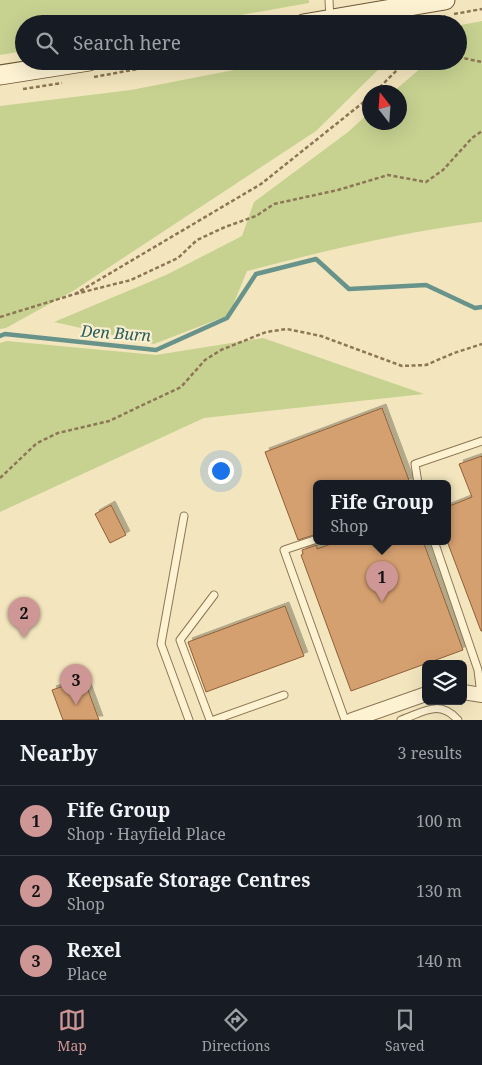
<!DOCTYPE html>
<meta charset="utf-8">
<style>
:root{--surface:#171b24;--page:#20242c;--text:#f1f3f6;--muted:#9ea1a6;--line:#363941;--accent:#ce9695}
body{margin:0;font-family:"Noto Serif",serif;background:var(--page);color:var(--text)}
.controls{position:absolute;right:15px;bottom:15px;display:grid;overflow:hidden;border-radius:8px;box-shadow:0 5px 20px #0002}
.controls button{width:45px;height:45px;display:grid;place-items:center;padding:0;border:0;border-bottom:1px solid var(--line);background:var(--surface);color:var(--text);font:25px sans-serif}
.compass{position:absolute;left:362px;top:85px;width:45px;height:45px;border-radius:50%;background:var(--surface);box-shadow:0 5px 20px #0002;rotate:343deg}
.you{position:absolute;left:220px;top:470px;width:18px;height:18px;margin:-12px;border:4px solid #fff;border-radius:50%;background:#1a73e8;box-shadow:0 0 0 8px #1a73e833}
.badge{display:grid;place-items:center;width:32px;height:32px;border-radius:50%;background:var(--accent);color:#111;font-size:16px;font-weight:700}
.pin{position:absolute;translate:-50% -41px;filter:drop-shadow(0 1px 2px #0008)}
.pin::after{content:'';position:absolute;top:26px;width:18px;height:15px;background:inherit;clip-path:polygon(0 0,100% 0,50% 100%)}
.popup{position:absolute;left:313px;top:480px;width:138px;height:65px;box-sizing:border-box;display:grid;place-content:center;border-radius:8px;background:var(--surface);filter:drop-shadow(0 1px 4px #0005);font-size:16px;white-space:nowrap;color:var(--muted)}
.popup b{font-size:19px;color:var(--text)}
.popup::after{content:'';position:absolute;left:50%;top:100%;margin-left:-10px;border:10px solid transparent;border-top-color:var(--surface)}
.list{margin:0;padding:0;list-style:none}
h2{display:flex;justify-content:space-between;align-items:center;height:65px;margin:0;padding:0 20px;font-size:21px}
h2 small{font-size:16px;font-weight:400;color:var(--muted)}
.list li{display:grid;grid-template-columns:32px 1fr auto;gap:15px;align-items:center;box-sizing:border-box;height:70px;padding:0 20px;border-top:1px solid var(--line)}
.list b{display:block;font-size:19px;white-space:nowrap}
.list p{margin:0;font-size:16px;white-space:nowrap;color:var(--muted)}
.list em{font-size:16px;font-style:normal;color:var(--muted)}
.icon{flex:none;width:28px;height:28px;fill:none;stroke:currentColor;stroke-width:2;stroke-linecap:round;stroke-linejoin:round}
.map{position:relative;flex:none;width:482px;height:720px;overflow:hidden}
.search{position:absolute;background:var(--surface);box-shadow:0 5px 20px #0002;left:15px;right:15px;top:15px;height:55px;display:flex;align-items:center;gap:12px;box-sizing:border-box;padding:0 18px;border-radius:28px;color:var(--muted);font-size:19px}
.sheet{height:275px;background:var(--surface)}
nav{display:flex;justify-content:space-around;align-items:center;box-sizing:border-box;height:70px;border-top:1px solid var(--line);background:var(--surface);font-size:14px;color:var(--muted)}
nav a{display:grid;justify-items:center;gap:2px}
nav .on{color:var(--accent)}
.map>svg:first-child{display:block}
.green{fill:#c7d291}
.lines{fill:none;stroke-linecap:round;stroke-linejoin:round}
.stream{stroke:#68938b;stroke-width:4.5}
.building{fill:#d5a06f;stroke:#8f5f38;filter:url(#shadow)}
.service-casing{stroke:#8d7655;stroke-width:9}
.minor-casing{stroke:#8d7655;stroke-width:16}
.secondary-casing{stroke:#6f5738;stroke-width:21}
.path{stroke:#8d7655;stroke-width:2.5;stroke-dasharray:4 2.5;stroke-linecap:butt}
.service{stroke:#fdf2d2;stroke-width:7}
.minor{stroke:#fdf2d2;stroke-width:14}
.secondary{stroke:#fdf2d2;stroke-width:19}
.labels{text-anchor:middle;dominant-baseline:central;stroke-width:4.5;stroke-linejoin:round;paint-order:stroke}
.water-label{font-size:16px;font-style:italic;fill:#285d5c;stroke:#f9efcf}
</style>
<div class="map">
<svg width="482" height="720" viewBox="0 0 482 720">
<defs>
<filter id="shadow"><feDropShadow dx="4" dy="-4" stdDeviation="0" flood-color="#0004"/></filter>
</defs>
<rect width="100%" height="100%" fill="#f3e6be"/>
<!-- green -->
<path class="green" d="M0,0H309V3L190,24H24V51L0,55Z
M482,21V222C402,232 324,251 247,271L229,315L154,344L54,322L166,275L242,236L254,202L348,132L369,113L370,122H400V92H393L429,61H458V28L461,25Z
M280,61H387L316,131L73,291L6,328L0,329V106L131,90Z
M263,338L424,394L204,418L0,512V343L7,341L156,355Z"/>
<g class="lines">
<!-- stream -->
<path class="stream" d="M0,336L5,334L156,350L227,318L256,274L316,259L349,289L426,285L475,308L482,307"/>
</g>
<!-- building -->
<path class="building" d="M382,408L410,483H317V534L298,540L265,452Z
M482,456V631H481L447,541V507L472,497L459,464Z
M111,505L126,535L110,543L95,514Z
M339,541H423L463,650L351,691L301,555L303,554L302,550L317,545V549Z
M285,606L304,656L206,692L188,642Z
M84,679L99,720H63L52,690Z"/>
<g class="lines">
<!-- service casing -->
<g class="service-casing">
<path id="service" d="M329,0L330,19
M418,483L415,464L482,441
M184,516L161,644L189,720
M317,539L284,550L345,720
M434,541L478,670L481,695
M210,720L180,640L214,595
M214,720L284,695
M401,720C424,712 439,699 458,720"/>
</g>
<!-- minor casing -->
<g class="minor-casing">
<path id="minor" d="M463,692L482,695
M352,720L426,694"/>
</g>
<!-- secondary casing -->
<g class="secondary-casing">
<path id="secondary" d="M303,24L445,0
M0,75L89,61"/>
</g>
<!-- path -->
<path class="path" d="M454,14L482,9
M439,24L446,15
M458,57L482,62
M94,77L181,61
M23,89L62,83
M375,92L406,61
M75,294L131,280L178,258L197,240L225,227L256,216L274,204L338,190L388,175L426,182L443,170L472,138L482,131
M0,317L75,294L261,184L370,97
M0,478L37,443L58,433L109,421L181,387L205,360L221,350L266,332L287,329L321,336L402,366L426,365L454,353L482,344"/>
<!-- service -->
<use href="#service" class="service"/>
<!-- minor -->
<use href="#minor" class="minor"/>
<!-- secondary -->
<use href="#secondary" class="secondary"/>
</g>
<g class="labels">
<!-- water labels -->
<g class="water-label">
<text transform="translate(116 333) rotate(4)">Den Burn</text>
</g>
</g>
</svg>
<div class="controls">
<button><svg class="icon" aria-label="layers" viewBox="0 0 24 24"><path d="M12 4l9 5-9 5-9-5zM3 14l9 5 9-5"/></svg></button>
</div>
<svg class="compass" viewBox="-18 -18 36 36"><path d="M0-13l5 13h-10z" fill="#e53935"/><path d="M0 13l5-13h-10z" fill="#9ea1a6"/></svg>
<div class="you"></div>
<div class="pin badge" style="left:382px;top:602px">1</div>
<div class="popup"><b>Fife Group</b>Shop</div>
<div class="pin badge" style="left:24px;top:638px">2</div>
<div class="pin badge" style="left:76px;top:705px">3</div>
<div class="search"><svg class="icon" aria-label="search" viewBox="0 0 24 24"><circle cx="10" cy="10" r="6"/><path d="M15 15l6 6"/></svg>Search here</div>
</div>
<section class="sheet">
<h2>Nearby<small>3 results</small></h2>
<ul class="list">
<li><span class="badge">1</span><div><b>Fife Group</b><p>Shop · Hayfield Place</p></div><em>100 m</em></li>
<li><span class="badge">2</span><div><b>Keepsafe Storage Centres</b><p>Shop</p></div><em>130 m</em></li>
<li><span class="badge">3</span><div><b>Rexel</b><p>Place</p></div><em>140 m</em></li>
</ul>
</section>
<nav>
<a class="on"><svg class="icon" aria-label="map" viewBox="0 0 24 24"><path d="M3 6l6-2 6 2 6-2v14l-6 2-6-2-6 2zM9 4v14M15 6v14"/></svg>Map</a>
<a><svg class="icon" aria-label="directions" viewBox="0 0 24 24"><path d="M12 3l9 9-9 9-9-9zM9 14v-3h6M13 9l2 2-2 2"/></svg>Directions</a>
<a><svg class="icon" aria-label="saved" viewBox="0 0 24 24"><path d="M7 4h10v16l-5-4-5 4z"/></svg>Saved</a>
</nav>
